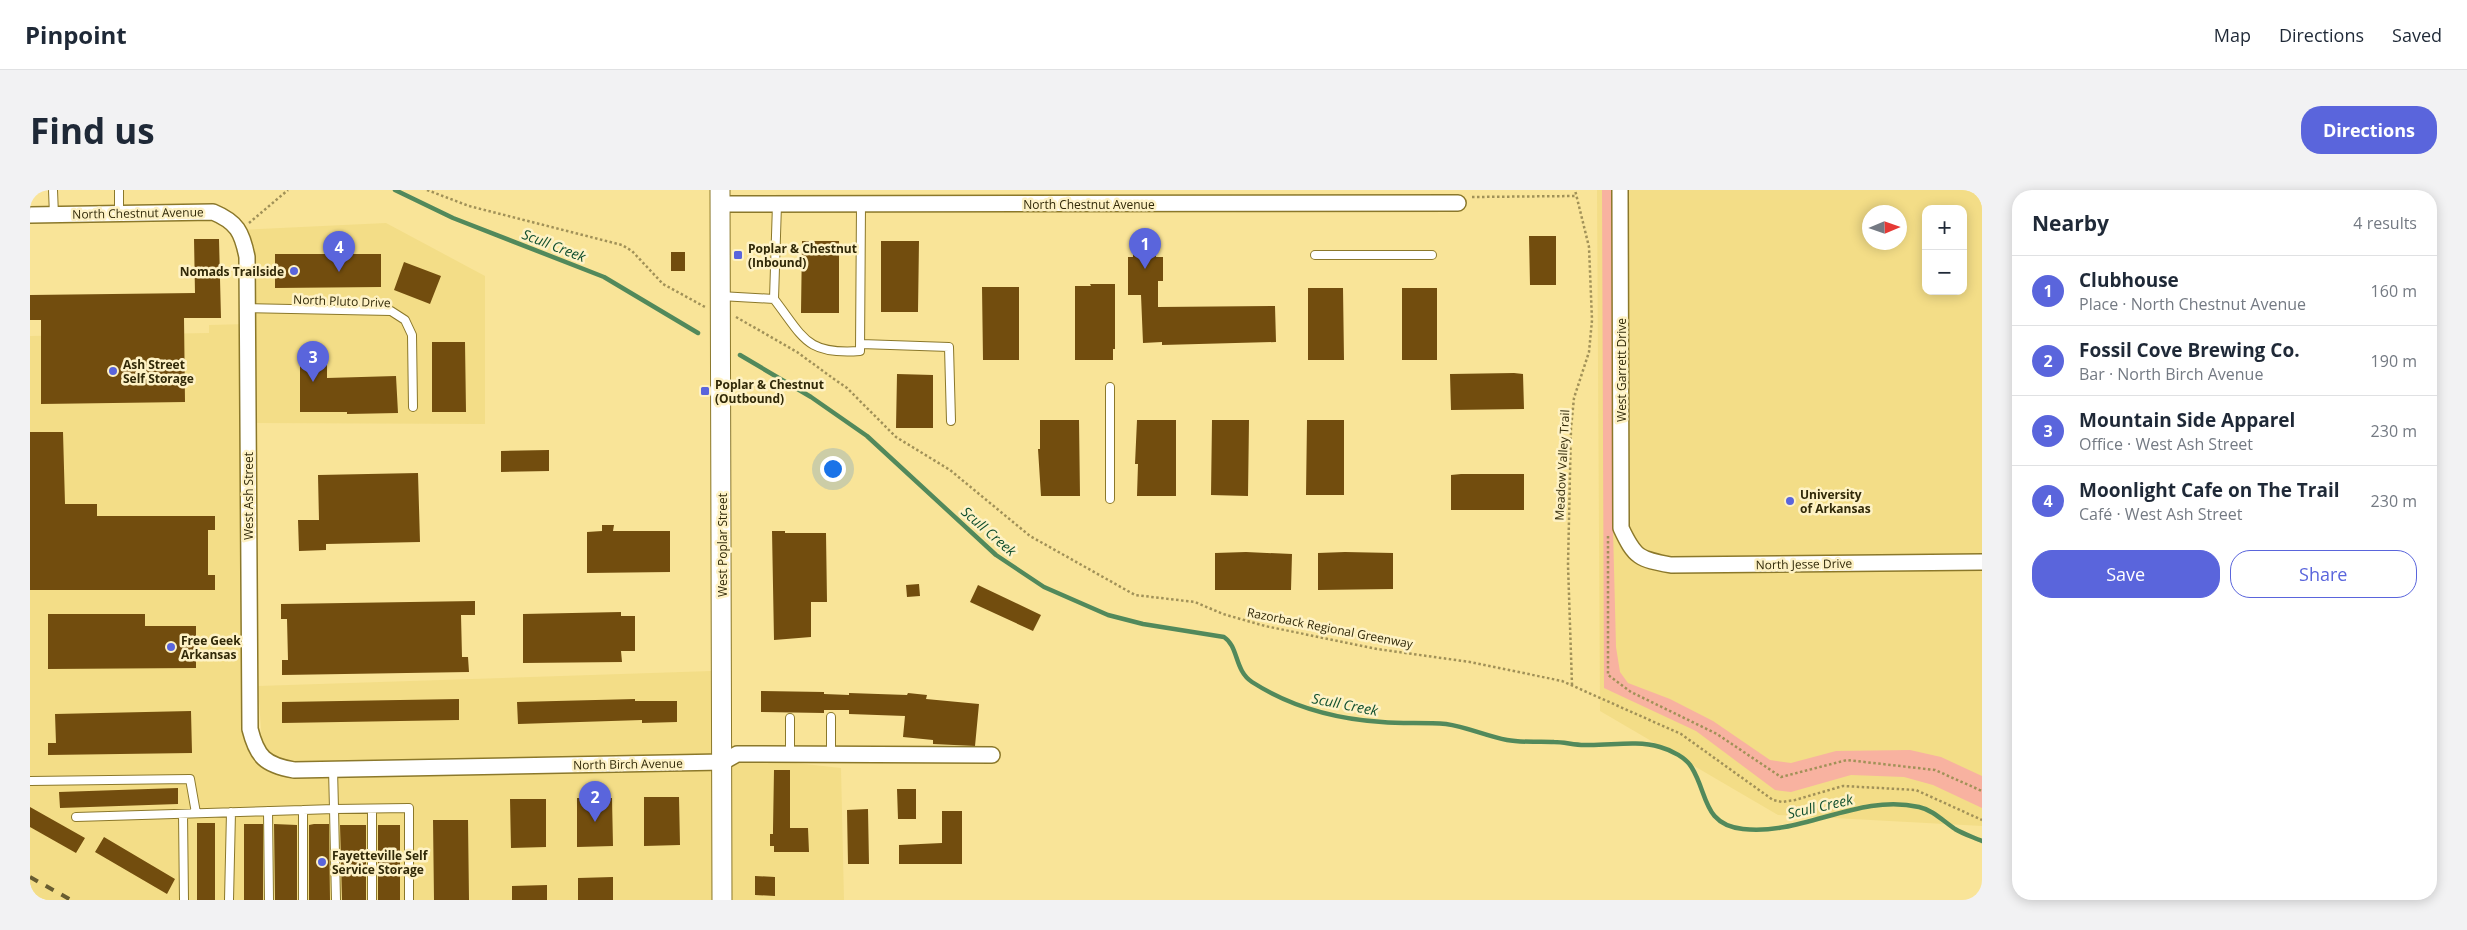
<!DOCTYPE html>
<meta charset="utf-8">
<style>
:root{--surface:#fff;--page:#f2f2f3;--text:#1f2937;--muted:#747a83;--line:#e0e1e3;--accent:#5a65dc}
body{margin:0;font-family:"Open Sans",sans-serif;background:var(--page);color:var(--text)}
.controls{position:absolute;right:15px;top:15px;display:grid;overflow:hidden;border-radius:10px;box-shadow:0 2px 12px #0003}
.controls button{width:45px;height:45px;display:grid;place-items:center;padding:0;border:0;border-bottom:1px solid var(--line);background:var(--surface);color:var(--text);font:25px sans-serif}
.compass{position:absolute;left:1832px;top:15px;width:45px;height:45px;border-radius:50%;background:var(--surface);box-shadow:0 2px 12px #0003;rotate:88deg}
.you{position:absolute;left:802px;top:278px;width:18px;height:18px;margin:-12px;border:4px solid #fff;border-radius:50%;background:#1a73e8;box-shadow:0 0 0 8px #1a73e833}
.badge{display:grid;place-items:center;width:32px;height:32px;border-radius:50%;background:var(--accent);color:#fff;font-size:16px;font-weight:700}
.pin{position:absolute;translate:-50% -41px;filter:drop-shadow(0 1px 2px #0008)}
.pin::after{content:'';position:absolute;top:26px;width:18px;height:15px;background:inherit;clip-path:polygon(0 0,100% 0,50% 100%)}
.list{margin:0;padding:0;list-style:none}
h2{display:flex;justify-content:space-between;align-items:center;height:65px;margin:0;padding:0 20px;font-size:21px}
h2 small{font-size:16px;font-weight:400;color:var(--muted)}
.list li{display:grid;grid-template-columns:32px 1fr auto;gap:15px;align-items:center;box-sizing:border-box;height:70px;padding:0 20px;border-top:1px solid var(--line)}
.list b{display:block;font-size:19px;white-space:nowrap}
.list p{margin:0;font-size:16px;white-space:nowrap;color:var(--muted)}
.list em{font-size:16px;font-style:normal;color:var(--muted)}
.actions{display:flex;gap:10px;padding:15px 20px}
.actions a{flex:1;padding:11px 0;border:1px solid var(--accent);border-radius:20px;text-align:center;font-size:18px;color:var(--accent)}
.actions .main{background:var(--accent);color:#fff}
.map{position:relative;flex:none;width:1952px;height:710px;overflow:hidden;border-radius:20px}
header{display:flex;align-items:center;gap:30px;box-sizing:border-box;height:70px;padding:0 25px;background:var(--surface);border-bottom:1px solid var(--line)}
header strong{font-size:24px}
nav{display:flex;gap:28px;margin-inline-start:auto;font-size:18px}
.intro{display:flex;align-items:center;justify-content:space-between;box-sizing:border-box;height:120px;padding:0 30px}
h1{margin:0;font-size:35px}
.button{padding:12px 22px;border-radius:20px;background:var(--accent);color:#fff;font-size:18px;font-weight:700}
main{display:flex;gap:30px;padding:0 30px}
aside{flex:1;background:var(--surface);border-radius:20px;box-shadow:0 2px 12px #0003}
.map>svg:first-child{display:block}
.built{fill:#f3dd87;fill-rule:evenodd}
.green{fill:#f8b2a0}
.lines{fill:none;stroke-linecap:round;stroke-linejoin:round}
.stream{stroke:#52895b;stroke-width:4.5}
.building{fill:#724d0e}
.service-casing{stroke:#8b782b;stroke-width:10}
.minor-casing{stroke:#8b782b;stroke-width:18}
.tertiary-casing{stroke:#8b782b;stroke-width:21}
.path{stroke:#a19158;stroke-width:2.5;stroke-dasharray:2.5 2.5;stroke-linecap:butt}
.service{stroke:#fff;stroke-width:8}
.minor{stroke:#fff;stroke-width:15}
.tertiary{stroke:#fff;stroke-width:19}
.rail{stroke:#695d30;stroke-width:4;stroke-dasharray:9 9;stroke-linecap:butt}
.poi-dot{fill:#5a65dc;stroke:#fef2c5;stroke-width:2}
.labels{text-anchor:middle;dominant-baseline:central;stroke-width:5;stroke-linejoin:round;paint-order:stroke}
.street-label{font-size:12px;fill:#312908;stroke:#fef2c5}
.poi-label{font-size:12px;font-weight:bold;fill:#312908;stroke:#fef2c5;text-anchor:start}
.water-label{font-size:14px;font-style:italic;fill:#114f2e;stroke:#fef2c5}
</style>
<header>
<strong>Pinpoint</strong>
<nav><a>Map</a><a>Directions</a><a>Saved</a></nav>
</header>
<div class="intro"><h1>Find us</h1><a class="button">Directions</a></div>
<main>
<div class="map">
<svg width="1952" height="710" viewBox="0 0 1952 710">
<rect width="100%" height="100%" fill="#f9e498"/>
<!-- built -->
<path class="built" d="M1567,0H1952V636L1748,625L1570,521ZM1896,19H1933V101H1896ZM1840,22H1870V52H1840Z
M356,33L455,86V234L218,233L220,539L233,568L228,496L682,481L684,564L811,578L814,710H0V146L179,143V135L217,134L209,40Z"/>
<!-- green -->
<path class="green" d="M1572,0H1582L1583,340L1586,457L1590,482L1598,493L1640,509L1683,531L1740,570L1761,573L1806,561L1880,560L1911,567L1952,586V618L1903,595L1874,587L1821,585L1761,602L1745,600L1666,541L1574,498Z"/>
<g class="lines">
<!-- stream -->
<path class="stream" d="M365,0L423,28L574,87L668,143
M710,165L781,207L837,246L966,365L1014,397L1078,425L1113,434L1194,447C1209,457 1204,480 1222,492C1261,517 1306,529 1352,532C1373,534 1394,532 1416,534C1437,537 1456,546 1477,550C1492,553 1509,551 1524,552C1534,552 1544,555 1554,555C1580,556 1605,550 1630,557C1641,560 1657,568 1662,578C1678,604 1673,635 1713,639C1773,646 1828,603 1889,617C1903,620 1913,631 1925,639C1933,644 1943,647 1952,651"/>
</g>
<!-- building -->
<path class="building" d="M1499,46H1526V95H1500Z
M164,49H189L191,128H154L155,212L11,214V130H0V105L165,103Z
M772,51H809V123H771Z
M851,51H889L888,122H851Z
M1103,51L1126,52V67H1133V91H1128V117L1245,116L1246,152L1132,155V152L1113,153L1111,105H1098V67H1103Z
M641,62H655V81H641Z
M245,64H351V97L245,98Z
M374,72L411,86L400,114L364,100Z
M1060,94H1085V159H1083V170H1045V96H1061Z
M952,97H989V170H953Z
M1278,98H1313L1314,170H1278Z
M1372,98H1407V170H1372Z
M402,152H435L436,222H402Z
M270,161L297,162V188L366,186L368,223L317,224V222H270Z
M1484,183L1493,184L1494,219L1421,220L1420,184Z
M867,184L903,185V238H866Z
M1010,230H1049L1050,306H1011L1008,259H1010Z
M1107,230H1146V306H1107L1108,274H1105Z
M1182,230H1219L1218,306L1181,305Z
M1277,230H1314V305H1276Z
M0,242H33L35,314H67V326H185V340H178V385H185V400H0Z
M519,260V281L471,282V261Z
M388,283L390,352L296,354V360L269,361L268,330H289L288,285Z
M1431,284H1494V320H1421V285Z
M572,335H584L583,341H640V382L557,383V342L572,341Z
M742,341H755V343H796L797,412H781V447L744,450Z
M1216,362L1262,364L1261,400H1185V363Z
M1315,362L1363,363V399L1288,400V363Z
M889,394L890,406L877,407L876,395Z
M948,395L1011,425L1003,441L940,412Z
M445,411V425H431L432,467H438L439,482L252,485V470H258L257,429H251V414Z
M591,422V426H605V461H591L592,472L493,473V424Z
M18,424H115V436H166V478L18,479Z
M731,501L794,502V504L819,505V503L877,505L878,503L897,505L896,509L949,514L945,556L903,554V550L873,547L875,526L819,524V520H794V523L731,522Z
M429,509V530L252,533V512Z
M605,509V511H647V532L612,533V530L488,534L487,512Z
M161,521L162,563L18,565V553H26L25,524Z
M744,580H760V638H778L779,662H744V656H740V644H743V639Z
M148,598V614L30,618L29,602Z
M867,599H886V629H868Z
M614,607H649L650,655L614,656Z
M547,608H582L583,656L547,657Z
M480,609H516V657L481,658Z
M0,617L55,648L46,663L0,637Z
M838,619L839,674H818L817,620Z
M912,621H932V674H869V655L912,653Z
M403,630H438L439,710H404Z
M167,633H185V710H167Z
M214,634H233V710H214Z
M244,634L267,635V710H245Z
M284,634H299L300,710H279V635Z
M310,635H336V710H312Z
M348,635H370V710H348Z
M74,647L145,689L137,704L65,662Z
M725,686L745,687V706L725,705Z
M583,687V710H548V688Z
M517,695V710H482V696Z"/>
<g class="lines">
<!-- service casing -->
<g class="service-casing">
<path id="service" d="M23,0L24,25
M89,24V0
M1285,65H1402
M690,106L744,109C774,148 776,165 830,161L831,15
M744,109L747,14
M217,118L361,121L375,130L382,145L383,217
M831,154L919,157L921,231
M1080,197V309
M760,528V564
M801,564V527
M303,579L304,619L379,618V710
M0,591L160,589L166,623
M342,619V710
M238,621L239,710
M153,624L154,710
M46,627L273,620
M199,710L201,622
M273,710V620L304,619L306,710"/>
</g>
<!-- minor casing -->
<g class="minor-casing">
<path id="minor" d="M1590,0L1591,338C1605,368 1609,369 1641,375L1952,372
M690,14L1428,13
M0,25L183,22C207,32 212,42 217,67L220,539C227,567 235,575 264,580L693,572L707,564L962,565"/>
</g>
<!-- tertiary casing -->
<g class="tertiary-casing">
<path id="tertiary" d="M690,0L692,710"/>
</g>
<!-- path -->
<path class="path" d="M397,0L439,16L592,55L602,61L633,94L675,117
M1442,7L1545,6
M219,33L258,0
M706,127L767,162L804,189L817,198L866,247L920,280L1000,346L1105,405L1165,412L1193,424L1235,436L1347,459L1440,472L1532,491L1651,544L1743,610L1752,612L1765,610L1813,596L1886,600L1952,630
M1578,346V485L1601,502L1687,544L1751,587L1817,570L1905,580L1952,601
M1542,495L1538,375L1541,238L1544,208L1559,162L1562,130L1559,57L1545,0"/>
<!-- service -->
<use href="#service" class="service"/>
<!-- minor -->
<use href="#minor" class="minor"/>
<!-- tertiary -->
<use href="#tertiary" class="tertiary"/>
<!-- rail -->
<path class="rail" d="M0,687L41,710"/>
</g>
<!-- markers -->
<g class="poi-dot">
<rect x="703" y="60" width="10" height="10" rx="2.5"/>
<circle cx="264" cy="81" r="5"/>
<circle cx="83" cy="181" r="5"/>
<rect x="670" y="196" width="10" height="10" rx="2.5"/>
<circle cx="1760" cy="311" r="5"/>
<circle cx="141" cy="457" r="5"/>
<circle cx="292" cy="672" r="5"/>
</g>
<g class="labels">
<!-- street labels -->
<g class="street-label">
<text x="1059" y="14">North Chestnut Avenue</text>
<text transform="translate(108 23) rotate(-1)">North Chestnut Avenue</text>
<text transform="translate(312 111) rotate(2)">North Pluto Drive</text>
<text transform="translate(1591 180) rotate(-90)">West Garrett Drive</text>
<text transform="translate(1532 275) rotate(-87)">Meadow Valley Trail</text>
<text transform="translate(218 306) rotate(-90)">West Ash Street</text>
<text transform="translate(692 355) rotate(-90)">West Poplar Street</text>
<text transform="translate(1774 374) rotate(-1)">North Jesse Drive</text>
<text transform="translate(1300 438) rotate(11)">Razorback Regional Greenway</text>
<text transform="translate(598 574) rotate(-1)">North Birch Avenue</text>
</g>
<!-- poi labels -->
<g class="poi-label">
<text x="718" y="58">Poplar &amp; Chestnut<tspan x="718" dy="14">(Inbound)</tspan></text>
<text x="254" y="81" text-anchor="end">Nomads Trailside</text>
<text x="93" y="174">Ash Street<tspan x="93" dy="14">Self Storage</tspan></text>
<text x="685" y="194">Poplar &amp; Chestnut<tspan x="685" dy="14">(Outbound)</tspan></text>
<text x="1770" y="304">University<tspan x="1770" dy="14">of Arkansas</tspan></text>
<text x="151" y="450">Free Geek<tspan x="151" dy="14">Arkansas</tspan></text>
<text x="302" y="665">Fayetteville Self<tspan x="302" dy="14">Service Storage</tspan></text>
</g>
<!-- water labels -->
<g class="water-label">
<text transform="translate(524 55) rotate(21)">Scull Creek</text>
<text transform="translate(959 341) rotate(41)">Scull Creek</text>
<text transform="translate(1315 514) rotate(11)">Scull Creek</text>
<text transform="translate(1790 616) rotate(-13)">Scull Creek</text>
</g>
</g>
</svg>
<div class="controls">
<button>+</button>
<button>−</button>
</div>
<svg class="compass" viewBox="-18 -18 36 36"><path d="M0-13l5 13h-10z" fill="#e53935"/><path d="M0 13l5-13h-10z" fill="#747a83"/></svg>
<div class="you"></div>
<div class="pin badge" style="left:1115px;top:79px">1</div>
<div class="pin badge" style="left:565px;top:632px">2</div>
<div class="pin badge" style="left:283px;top:192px">3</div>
<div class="pin badge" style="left:309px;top:82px">4</div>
</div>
<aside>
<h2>Nearby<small>4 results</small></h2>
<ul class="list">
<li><span class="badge">1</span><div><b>Clubhouse</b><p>Place · North Chestnut Avenue</p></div><em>160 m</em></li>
<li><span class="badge">2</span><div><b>Fossil Cove Brewing Co.</b><p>Bar · North Birch Avenue</p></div><em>190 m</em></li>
<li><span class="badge">3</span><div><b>Mountain Side Apparel</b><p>Office · West Ash Street</p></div><em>230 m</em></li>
<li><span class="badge">4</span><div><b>Moonlight Cafe on The Trail</b><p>Café · West Ash Street</p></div><em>230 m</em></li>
</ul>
<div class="actions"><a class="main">Save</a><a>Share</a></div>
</aside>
</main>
